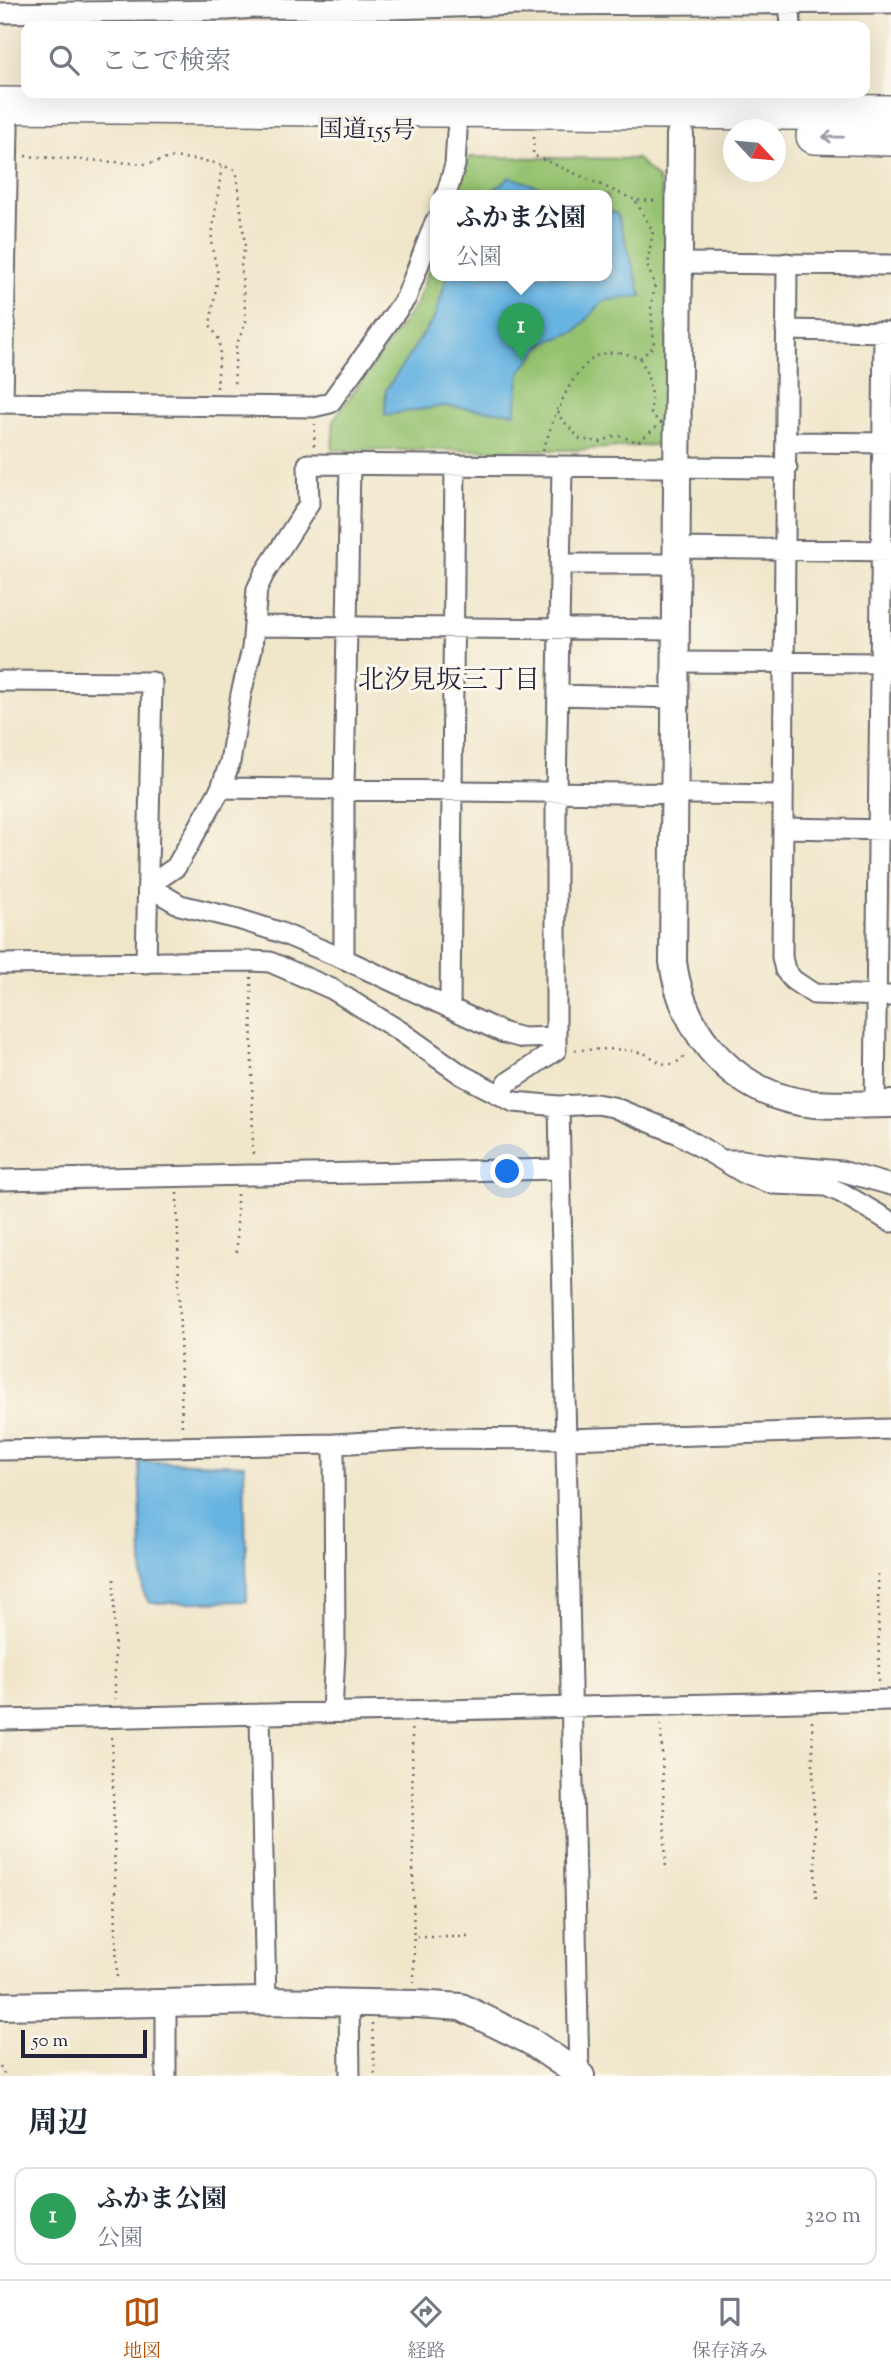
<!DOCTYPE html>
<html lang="ja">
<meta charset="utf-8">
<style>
:root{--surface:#fff;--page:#f6f6f7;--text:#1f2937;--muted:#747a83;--line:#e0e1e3;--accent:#b45309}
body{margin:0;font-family:"Sorts Mill Goudy","Noto Serif JP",serif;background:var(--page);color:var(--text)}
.compass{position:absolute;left:723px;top:119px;width:63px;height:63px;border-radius:50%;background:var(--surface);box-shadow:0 7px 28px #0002;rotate:116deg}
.scale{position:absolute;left:21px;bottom:18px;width:126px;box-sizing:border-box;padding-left:7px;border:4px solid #22223b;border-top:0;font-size:19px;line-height:24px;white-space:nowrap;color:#22223b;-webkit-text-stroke:5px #fbf7ec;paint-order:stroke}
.you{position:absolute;left:508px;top:1172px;width:24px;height:24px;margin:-18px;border:5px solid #fff;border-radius:50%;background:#1a73e8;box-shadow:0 0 0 10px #1a73e833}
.badge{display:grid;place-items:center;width:46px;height:46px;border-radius:50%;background:var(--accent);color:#fff;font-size:23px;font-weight:700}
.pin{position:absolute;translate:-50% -58px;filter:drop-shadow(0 2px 4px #0008)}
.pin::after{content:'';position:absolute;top:37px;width:24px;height:21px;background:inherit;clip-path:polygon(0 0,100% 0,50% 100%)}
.popup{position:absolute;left:430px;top:190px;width:182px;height:91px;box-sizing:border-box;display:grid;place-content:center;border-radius:14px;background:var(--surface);filter:drop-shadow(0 2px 5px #0005);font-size:23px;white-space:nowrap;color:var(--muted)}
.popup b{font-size:26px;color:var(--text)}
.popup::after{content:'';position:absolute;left:50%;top:100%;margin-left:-14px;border:14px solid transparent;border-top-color:var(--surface)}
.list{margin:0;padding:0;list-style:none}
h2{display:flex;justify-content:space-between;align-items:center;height:91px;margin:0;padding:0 28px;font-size:30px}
h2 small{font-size:23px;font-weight:400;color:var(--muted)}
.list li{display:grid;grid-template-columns:46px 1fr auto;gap:21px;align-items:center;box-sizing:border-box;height:98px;margin:0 14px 14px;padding:0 14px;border:2px solid var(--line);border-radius:14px}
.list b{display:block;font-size:26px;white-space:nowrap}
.list p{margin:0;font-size:23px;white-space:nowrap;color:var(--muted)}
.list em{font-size:23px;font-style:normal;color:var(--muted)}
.icon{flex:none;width:38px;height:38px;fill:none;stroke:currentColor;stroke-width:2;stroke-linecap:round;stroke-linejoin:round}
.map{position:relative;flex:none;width:891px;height:2076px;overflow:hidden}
.search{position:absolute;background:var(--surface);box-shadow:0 7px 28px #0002;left:21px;right:21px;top:21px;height:77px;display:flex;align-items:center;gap:18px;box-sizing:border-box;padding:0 24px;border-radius:14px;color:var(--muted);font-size:26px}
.sheet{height:203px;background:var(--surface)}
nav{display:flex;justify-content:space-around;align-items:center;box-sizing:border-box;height:98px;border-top:2px solid var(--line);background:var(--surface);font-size:19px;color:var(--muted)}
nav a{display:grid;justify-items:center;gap:4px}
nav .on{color:var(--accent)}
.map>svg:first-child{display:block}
.green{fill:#95c270;stroke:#5c7256;stroke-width:2}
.water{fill:#68b4e1;stroke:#456b8e;stroke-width:2}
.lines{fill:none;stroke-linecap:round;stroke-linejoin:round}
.street-casing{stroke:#6a676d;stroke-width:23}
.secondary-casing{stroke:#6a676d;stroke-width:30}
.highway-casing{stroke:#6a676d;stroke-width:38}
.path{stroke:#6a676d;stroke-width:2.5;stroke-dasharray:2 5;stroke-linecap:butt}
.street{stroke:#fff;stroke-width:19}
.secondary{stroke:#fff;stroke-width:26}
.highway{stroke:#fff;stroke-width:35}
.oneway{stroke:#9c9ca7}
.labels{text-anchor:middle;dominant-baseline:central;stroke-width:6;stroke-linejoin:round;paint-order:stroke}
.street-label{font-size:24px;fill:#22223b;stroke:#fbf7ec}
.neighbourhood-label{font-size:26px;fill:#22223b;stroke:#fbf7ec}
</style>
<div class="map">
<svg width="891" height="2076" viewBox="0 0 891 2076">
<rect width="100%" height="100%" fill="#fbf7ec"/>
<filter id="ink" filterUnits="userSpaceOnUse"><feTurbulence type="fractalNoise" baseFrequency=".0143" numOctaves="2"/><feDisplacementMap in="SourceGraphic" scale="14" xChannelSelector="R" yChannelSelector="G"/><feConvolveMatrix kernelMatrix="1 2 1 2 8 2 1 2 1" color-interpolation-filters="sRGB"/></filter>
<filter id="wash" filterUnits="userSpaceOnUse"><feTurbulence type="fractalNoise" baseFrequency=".00686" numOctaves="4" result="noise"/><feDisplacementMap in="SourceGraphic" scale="28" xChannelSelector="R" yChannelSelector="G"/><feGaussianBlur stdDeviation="1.57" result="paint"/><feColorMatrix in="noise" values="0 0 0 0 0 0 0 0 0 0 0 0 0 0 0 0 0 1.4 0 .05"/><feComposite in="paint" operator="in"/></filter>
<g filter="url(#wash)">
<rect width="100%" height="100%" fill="#f0e6ca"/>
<!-- green -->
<path class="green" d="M469,157L637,159L658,179L666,208L668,444L576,450H332L334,419L417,303L435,252V275H607V195H455Z"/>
<!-- water -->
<path class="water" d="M510,177H511L561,195H488Z
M607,210L617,214L642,296L603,301L577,331L544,343L520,372L515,413L444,406L385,415L386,390L434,318L448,275H607Z
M139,1461L244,1465L247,1601L149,1603L143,1591Z"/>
</g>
<g filter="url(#ink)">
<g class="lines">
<!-- street casing -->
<g class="street-casing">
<path id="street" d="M789,0L791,26
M0,13L228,10L254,8L391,9L517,5L891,3
M446,195L455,165L457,132
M680,263L891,265
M787,263L782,957L785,970L793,980L814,994L891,996
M786,330L891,332
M0,403L313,407L330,403L406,298L435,222
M3,403L8,126
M787,442L891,443
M677,548L891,551
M560,564H677
M254,626L676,630
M676,662L891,663
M0,681L152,682L146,963
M558,695L675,698
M221,788L782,795
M783,828L890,830
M344,959V790L350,464
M0,964L251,961L270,962L332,989L400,1031L462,1075L514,1102L559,1106L596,1104L613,1107L679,1134L747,1175L773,1184L826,1186L842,1193L891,1222
M450,1008L455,465
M556,1037L523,1038L504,1033L344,959L279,932L238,919L180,905L148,886L176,867L221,788L230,762L241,694L252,649L257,589L264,574L309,504L308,464L787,468
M501,1095L507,1083L556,1050V793L562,467
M875,1104L884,332
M559,1106L579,2076
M727,1160H742L773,1165L841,1171L891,1185
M0,1180L560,1169
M0,1450L334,1444L438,1438L565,1439L891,1429
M332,1712L335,1653L334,1444
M260,1714L266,2001
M0,1720L891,1700
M166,2002V2076
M349,2002L350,2076"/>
</g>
<!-- secondary casing -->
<g class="secondary-casing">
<path id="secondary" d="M680,135L673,962C683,1036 737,1097 815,1104C840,1106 866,1104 891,1104
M0,2006L266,2001L417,2004L461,2007L530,2041L581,2076"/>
</g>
<!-- highway casing -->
<g class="highway-casing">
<path id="highway" d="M0,105L891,113
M814,136L891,138"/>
</g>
<!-- path -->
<path class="path" d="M534,137L533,155L635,200
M25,156L146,164L175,157L211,162L233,169L237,175L245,246L241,263L246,322L236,346L234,388
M620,352L640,358C650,377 652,393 651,414L661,423L638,442L617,435L600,442L580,439L558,415C561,395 580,365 598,355C604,352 614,353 620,352Z
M640,358L654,346L651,306L655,285L647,265L653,231L635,200L659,201
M217,388L220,349L218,338L210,325L218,275L211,242L222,165
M314,446L315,424
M543,450L558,407
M251,977L253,1156
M575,1050C597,1050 621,1047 642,1053C652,1055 657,1064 668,1064C676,1065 681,1059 687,1054
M177,1193L182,1428
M237,1194V1253
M878,1574L879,1682
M114,1579L115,1699
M812,1721L816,1903
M661,1724L666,1871
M412,1729L414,1984
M112,1737L117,1982
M417,1937H473
M372,2023L375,2076
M0,2066L5,2076"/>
<!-- street -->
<use href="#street" class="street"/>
<!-- secondary -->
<use href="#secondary" class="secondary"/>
<!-- highway -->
<use href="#highway" class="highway"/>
</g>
<!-- one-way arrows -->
<defs><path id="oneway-shaft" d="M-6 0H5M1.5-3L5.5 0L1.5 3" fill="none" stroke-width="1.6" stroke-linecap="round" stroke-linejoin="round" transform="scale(1.75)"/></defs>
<use class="oneway" href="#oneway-shaft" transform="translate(833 137) rotate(-179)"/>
</g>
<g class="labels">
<!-- street labels -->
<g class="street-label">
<text transform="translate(367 131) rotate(1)">国道155号</text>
</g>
<!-- neighbourhood labels -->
<g class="neighbourhood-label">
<text x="449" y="681">北汐見坂三丁目</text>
</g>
</g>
</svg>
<svg class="compass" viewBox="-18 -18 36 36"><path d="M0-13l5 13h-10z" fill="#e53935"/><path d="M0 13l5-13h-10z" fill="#747a83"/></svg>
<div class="scale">50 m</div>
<div class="you"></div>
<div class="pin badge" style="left:521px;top:361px;background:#2e9e5b">1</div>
<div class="popup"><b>ふかま公園</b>公園</div>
<div class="search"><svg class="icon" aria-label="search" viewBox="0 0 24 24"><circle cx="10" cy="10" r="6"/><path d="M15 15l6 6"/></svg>ここで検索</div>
</div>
<section class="sheet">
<h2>周辺<small></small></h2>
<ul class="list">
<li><span class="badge" style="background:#2e9e5b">1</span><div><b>ふかま公園</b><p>公園</p></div><em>320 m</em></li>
</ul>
</section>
<nav>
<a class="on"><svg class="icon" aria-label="map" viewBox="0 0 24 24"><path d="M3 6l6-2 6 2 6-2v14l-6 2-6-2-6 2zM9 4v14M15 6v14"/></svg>地図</a>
<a><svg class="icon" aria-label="directions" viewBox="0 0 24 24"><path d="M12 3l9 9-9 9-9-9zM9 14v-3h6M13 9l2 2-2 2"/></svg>経路</a>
<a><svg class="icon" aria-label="saved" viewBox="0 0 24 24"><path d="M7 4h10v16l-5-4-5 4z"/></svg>保存済み</a>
</nav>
